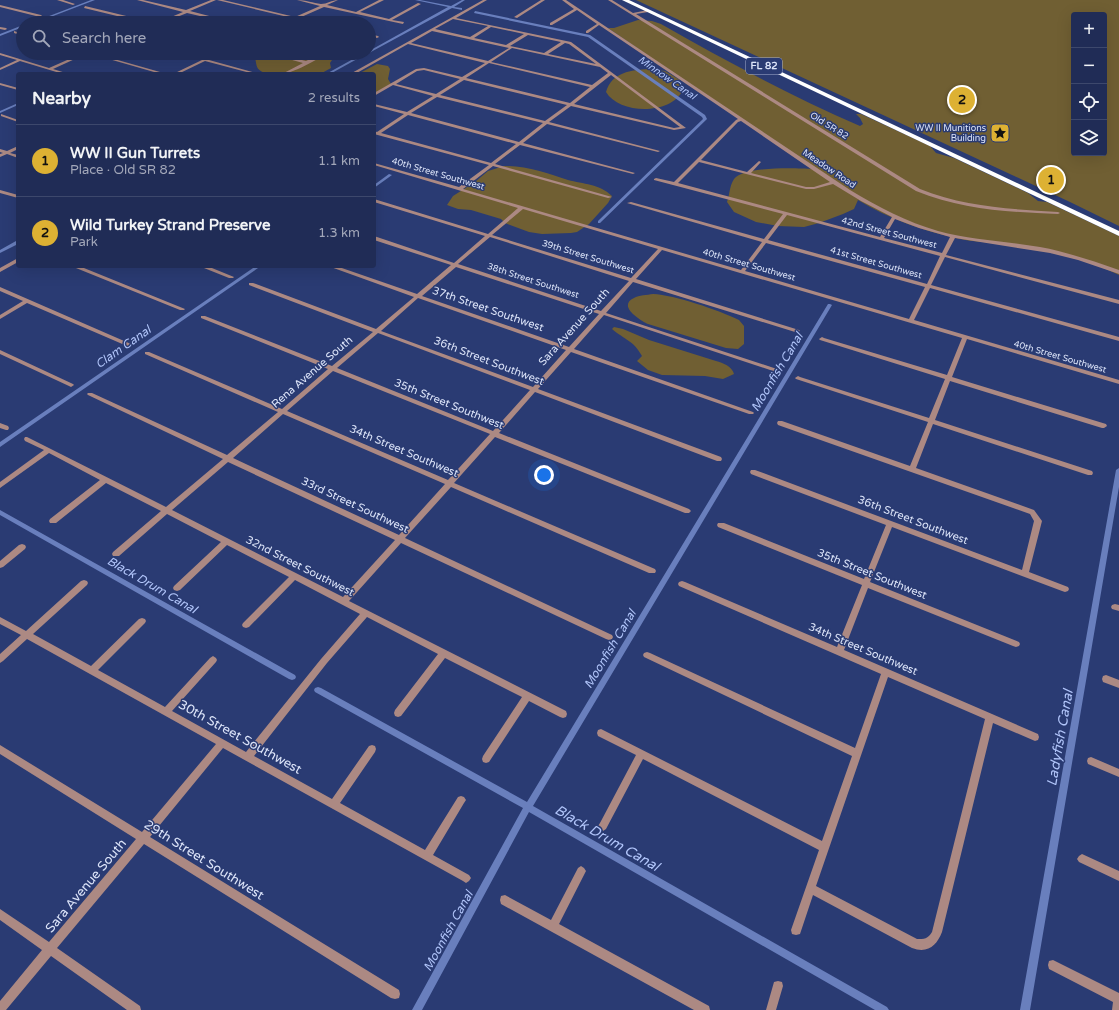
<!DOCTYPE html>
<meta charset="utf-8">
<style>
:root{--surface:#202c56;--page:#2d3860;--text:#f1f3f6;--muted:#a2a7b9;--line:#3d486c;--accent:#ddb133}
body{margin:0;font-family:"Varela Round",sans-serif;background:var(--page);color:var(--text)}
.controls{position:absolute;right:12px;top:12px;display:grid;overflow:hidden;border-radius:4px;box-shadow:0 4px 16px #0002}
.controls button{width:36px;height:36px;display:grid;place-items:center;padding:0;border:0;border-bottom:1px solid var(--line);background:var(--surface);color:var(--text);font:20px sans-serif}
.you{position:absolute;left:544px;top:475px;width:14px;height:14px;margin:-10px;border:3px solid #fff;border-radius:50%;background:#1a73e8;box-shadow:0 0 0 6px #1a73e833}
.badge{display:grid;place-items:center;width:26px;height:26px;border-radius:50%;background:var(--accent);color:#111;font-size:13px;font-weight:700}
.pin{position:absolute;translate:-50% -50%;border:2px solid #fff;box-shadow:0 1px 4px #0006}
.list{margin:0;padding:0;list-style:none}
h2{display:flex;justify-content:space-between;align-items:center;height:52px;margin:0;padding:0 16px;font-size:17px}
h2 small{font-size:13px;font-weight:400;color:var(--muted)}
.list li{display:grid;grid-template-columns:26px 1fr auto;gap:12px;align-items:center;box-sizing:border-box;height:72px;padding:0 16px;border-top:1px solid var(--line)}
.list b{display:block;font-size:15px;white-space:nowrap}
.list p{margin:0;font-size:13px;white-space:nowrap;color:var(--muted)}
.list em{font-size:13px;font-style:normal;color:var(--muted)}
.icon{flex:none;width:22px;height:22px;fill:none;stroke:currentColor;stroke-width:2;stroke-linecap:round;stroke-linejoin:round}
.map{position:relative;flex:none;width:1119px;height:1010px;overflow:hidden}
.search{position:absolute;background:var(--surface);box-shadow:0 4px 16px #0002;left:16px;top:16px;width:360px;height:44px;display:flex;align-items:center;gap:10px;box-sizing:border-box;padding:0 14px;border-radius:22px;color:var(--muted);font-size:15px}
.panel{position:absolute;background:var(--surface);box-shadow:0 4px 16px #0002;left:16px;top:72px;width:360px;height:196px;border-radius:4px}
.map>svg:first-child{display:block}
.green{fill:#705f33;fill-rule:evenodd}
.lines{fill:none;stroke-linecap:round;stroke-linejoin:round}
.canal{fill:#697fbd;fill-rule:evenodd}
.minor{fill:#ac8983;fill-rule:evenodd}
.highway{fill:#fff;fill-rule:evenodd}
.labels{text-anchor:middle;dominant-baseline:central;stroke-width:3;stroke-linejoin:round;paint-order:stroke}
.far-street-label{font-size:9px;fill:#dce4f9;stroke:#2a3b73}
.far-poi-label{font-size:9px;fill:#dce4f9;stroke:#2a3b73;text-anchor:end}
.shield{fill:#2a3b73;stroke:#a7b1d1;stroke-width:1}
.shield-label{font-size:10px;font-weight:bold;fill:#dce4f9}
.far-water-label{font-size:10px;font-style:italic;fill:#b1c5fa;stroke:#2a3b73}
.street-label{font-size:11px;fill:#dce4f9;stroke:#2a3b73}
.water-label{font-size:12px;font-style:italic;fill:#b1c5fa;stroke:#2a3b73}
.near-street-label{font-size:13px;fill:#dce4f9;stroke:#2a3b73}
.near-water-label{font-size:14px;font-style:italic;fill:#b1c5fa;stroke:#2a3b73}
</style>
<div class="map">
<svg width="1119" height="1010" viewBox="0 0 1119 1010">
<rect width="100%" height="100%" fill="#2a3b73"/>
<!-- green -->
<path class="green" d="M636,0H1119V226L1070,202ZM1074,15H1104V153H1074Z
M638,20L652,21L661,24C726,61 791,96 860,126L863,124L860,118L856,114H861L930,146L936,153L954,158L1028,193L1038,201L1047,202L1119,236V275C1082,257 1040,248 999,243C986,242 973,242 960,239C924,231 889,219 858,200L854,209L843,214L819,223L804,227L778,226L756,222L734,212L727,202C730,194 729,187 734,179C744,166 796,168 812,169L608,28H614Z
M258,53H328L334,57L330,63L331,68L320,74H268C256,70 257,68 255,57Z
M377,64L388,66L390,69L388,79L391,84L374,94V74H358Z
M649,69L665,71L680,80L683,90C670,116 619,114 606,92C612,72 631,70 649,69Z
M504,166C528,166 546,173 568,180C583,184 600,184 612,196L608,203L589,224L577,232L571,233L542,234L529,232L505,223L501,219L471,210L458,209L447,205L453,196L475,182L488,171Z
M653,294C675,295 718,310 739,320L744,326V344L738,349L726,348L648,324C640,320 617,306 634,298C639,295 647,295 653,294Z
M614,327L623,329L649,340L716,361C723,363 732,366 734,374L723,379L705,376L662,375L648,370L637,361L642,356C633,340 625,340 612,329Z"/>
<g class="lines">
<!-- canal -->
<path class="canal" d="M91,0H95L35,23H31Z
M415,0H420L451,6L462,0H465L454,7L462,8V10L452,8L369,53V51L448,7Z
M475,11L590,35L705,115L707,119L600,223H598V221L703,119L702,117L588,37L474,13Z
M23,25V27L0,36V34Z
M364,53H368L330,74H326Z
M18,103V105L0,113V111Z
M389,174L392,175L374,188V185Z
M16,241H18V244L0,253V250Z
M256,266H261L0,447V442Z
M828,304H830L832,305L533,806L887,1007L889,1010H875L529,812L422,1010H412L523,808L315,692L314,690L315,688L318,687L321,688L527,802Z
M1119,468V487L1030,1010H1020L1116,470Z
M0,510L295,675L296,677L295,679L292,680L289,679L0,515Z"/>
<!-- minor -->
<path class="minor" d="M57,0H63L75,4L73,5Z
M137,0H143L186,10L211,0H216L190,11L236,23H230L187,13L162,23H157L183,12Z
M217,0H223L295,17L320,6L297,0C306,0 313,3 321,4C327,4 332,0 338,0L327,5L356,12L379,0H384L360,12L389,19L418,3L421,4L392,20L404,22L403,24L324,7L299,18L320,23C312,23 302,18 296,19C291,20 288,23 282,23L292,18Z
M483,0H487L456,18L571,42L686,128L674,130L571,106L549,122L660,151L658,152L547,124L523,143L635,173L633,174L520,145L495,164L612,197L608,198L493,166L463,189L741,270L762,242L627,203L631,202L764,239L783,214L654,180V179L656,178L674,182L736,120L738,119L599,25L588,33H586V31L597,24L577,10L552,25H550V23L574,9L562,0H566L850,190C878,207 907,222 938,231C971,240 1006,241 1040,247C1067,252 1093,261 1119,270V274L1078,260L1050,253L955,238L946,255L1119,300V304L945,257L931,285L1119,337V341L930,288L914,320L1119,380V384L967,339L952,377L1106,424L1107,426L1104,428H1102L950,381L935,420L1092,471L1093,473L1092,475H1088L933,424L916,468L1034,510L1042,521L1029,572L1068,587L1069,589L1068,591L1065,592L1062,591L892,527L870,582L1019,642L1020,644L1019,646L1016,647L1013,646L868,588L844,650L1038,734L1039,737L1038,740L1035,741L993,723L942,932C937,945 928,954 912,948L813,895L800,934L796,935L792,934L791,930L819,850L643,759L606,829L603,831L600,829L598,826L600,823L636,755L598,736L597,733L598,730L601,729L822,841L852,756L644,657L643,655L644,653L647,652L650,653L855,748L881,674L679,586L678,584L679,582L682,581L685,582L837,647L862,585L718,527L717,525L718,523H724L864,579L886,525L751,474L750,472L751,470H755L1022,570L1034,521L1030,514L778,425L777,423L778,421H782L910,466L928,422L796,379L795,378L798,376L800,377L929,418L945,379L820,340L819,339L822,337L824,338L947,375L962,338L662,250L636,279L799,330L800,331L797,333L795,332L633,282L606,313L780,370L781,371L780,372H776L604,315L574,349L753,412L754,413L753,414H749L571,352L538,389L721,457L722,459L721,461H717L535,392L499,433L689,509L691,511L689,513H685L495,437L454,483L655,569L656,571L655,573H649L451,487L405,538L612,635L613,637L612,639L609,640L606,639L401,543L349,601L566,711L567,714L566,717L563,718L560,717L529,701L489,762L486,763L483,762L482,759L483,756L522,697L445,658L401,716L398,717L395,716L394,713L395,710L438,654L367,617L327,663L254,756L332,799L369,746L372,745L375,746L376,749L375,752L340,803L425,850L458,797L461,796L464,797L466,800L464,803L433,855L469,875L471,878L469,881L466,883L463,881L223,748L150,837L399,990L400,994L399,998L395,999L391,998L144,844L57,948L140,1006L141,1010H127L51,956L6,1010H0V1001L42,950L0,920V909L49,942L136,839L0,754V745L142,832L216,744L27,639L3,661L0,663V654L21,635L0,624V617L26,631L81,581L84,580L87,581L88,583L87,585L33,634L91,666L139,619L142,618L145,619L146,621L145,623L98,670L165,707L210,658L213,656L216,658L217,660L216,662L172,711L246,752L321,659L360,614L295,580L249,627L246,628L243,627L242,625L243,623L289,577L227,545L180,590L177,591L174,590L173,588L174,586L221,542L167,514L119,556H113L112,554L113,552L161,511L106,483L56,523H50L49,521L50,519L100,480L49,453L0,488V482L44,450L25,441L24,439L25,437H27L166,507L223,459L88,395L87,394L88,393H92L227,455L278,412L145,354V352H149L282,409L328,369L201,318V316H205L332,366L373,332L249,285V283H253L376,329L414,297L328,266H336L417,294L451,265L374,240V236L454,263L485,236L374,202V199L488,234L518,208L374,165V163L459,187L489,165L374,134V131L377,132L404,114L374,106V104L407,112L433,96L393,85L374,96V93L416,69L424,68L462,77L485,63L408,44L355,74H350ZM453,19L488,26L470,37L435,29ZM491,27L524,34L506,45L474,38ZM432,31L509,48L488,61L411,43ZM528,35L561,42L544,53L510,46ZM565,43L569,44L596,64L548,54ZM512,48L600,67L608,73L592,85L491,62ZM489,63L590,87L570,103L466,78ZM424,70L460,79L436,94L396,84L417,71ZM611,75L680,127L674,128L574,104ZM464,80L567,105L545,121L440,95ZM437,97L543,123L519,142L411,113ZM408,115L516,144L491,163L381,133ZM741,121L830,182L814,187H806L751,173L761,162L759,161L747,172L701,160L738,122ZM699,162L806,189H814L833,184L861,201L892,217L880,237L678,183ZM523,209L658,249L631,278L492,235ZM787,215L940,256L927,284L768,240ZM895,219L919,228L950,237L942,253L884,238ZM490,237L629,281L601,311L458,264ZM766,243L925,287L909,319L745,271ZM456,267L599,314L569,347L422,296ZM418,298L566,350L533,387L381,331ZM378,333L530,390L493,431L337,368ZM333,371L490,434L448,480L287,411ZM283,414L445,484L399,535L233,458ZM228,462L395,540L343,597L172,510ZM888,677L985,719L932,932C928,939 924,939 917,939L816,886Z
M541,0H545L517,18L514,17Z
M608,0H612L633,13L648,10V12L636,14L920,189C965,207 1010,209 1058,212L1060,213L1058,214C1009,212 963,210 916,191Z
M0,5L41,15L42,16L40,17L0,7Z
M85,6L151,22L152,23H146L84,8Z
M52,18L67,22L68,23H62L51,20Z
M0,27L6,28L7,29L5,30L0,29Z
M14,31L23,34V36L14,33Z
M369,34L378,36L379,37L377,38L369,36Z
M0,53L49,68L83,53H93L167,74H161L88,53L53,69L69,74H63L20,61L0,70V68L17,60L0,55Z
M177,53C186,53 194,57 203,58C209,59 215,53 222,53L209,60L260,74H254L205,61L178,74H173L202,60Z
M267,53H273L306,61L322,53H327C319,59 291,74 282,74L303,63Z
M0,83L18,88V90L0,85Z
M1,114L18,120V122L1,116Z
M18,146V149L10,153L18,155V158L7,154L0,157V154L3,153L0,152V149L7,151Z
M0,190L18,195V198L0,193Z
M18,258V262L0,272V268Z
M71,266H79L185,309L184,310H180Z
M199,266H207L234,277L233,278H229Z
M0,287L131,344L132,345L129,347L127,346L27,303L0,319V315L23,301L0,291Z
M0,350L73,384L74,385L71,387L69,386L0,354Z
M0,423L8,426L9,428L8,430H6L0,428Z
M22,544L25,545L26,547L25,549L3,567L0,568V561L19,545Z
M1115,604L1119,605V611L1112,609L1111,607L1112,605Z
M1106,675L1119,680V688L1103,682L1102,679L1103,676Z
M1091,757L1119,769V777L1088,764L1087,761L1088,758Z
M1082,854L1119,871V881L1079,862L1077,859L1079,856Z
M581,866L584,868L586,871L559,924L709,1006L710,1010H694L501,904L500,900L501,896L505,895L551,920L578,868Z
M1053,960L1119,993V1010H1112L1113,1002L1049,969L1048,965L1049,961Z
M778,981L782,982L783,986L776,1010H766L774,982Z"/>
<!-- highway -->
<path class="highway" d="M622,0H629L1119,231V236Z"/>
</g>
<!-- icons -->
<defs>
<g id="sight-square" transform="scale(1)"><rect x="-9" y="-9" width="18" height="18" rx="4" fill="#ddb133" stroke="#2a3b73"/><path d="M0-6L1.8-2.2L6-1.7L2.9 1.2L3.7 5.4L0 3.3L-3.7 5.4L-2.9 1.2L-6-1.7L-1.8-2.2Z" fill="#111"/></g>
</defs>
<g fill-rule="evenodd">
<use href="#sight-square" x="1000" y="133"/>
</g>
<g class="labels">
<!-- far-street labels -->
<g class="far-street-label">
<text transform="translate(829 126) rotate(32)">Old SR 82</text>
<text transform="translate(829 169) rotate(34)">Meadow Road</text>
<text transform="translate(438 174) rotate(16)">40th Street Southwest</text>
<text transform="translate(889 233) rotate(15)">42nd Street Southwest</text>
<text transform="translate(588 257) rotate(17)">39th Street Southwest</text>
<text transform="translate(876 263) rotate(16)">41st Street Southwest</text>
<text transform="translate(749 265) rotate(16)">40th Street Southwest</text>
<text transform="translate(533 281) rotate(18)">38th Street Southwest</text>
<text transform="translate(1060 357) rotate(16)">40th Street Southwest</text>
</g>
<!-- far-poi labels -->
<g class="far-poi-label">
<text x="986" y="128">WW II Munitions<tspan x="986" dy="10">Building</tspan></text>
</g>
<!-- shield labels -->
<rect class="shield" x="746" y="58" width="36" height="16" rx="3"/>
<g class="shield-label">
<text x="764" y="66">FL 82</text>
</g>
<!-- far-water labels -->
<g class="far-water-label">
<text transform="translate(667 78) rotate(35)">Minnow Canal</text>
</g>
<!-- street labels -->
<g class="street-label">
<text transform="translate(488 309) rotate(19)">37th Street Southwest</text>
<text transform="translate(574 327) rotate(-48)">Sara Avenue South</text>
<text transform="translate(489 361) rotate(21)">36th Street Southwest</text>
<text transform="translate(312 372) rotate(-41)">Rena Avenue South</text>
<text transform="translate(449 404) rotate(22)">35th Street Southwest</text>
<text transform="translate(404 451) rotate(23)">34th Street Southwest</text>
<text transform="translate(355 505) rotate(25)">33rd Street Southwest</text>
<text transform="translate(913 520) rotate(21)">36th Street Southwest</text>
<text transform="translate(300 566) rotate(27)">32nd Street Southwest</text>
<text transform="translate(872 574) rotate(22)">35th Street Southwest</text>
<text transform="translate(863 649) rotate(23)">34th Street Southwest</text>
</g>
<!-- water labels -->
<g class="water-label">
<text transform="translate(123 347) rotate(-35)">Clam Canal</text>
<text transform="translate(777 372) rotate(-59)">Moonfish Canal</text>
<text transform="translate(152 585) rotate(30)">Black Drum Canal</text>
<text transform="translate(610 649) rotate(-59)">Moonfish Canal</text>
<text transform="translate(448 931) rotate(-61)">Moonfish Canal</text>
</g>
<!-- near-street labels -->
<g class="near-street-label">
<text transform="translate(240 737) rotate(29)">30th Street Southwest</text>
<text transform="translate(204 860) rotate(32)">29th Street Southwest</text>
<text transform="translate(86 886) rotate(-50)">Sara Avenue South</text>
</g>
<!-- near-water labels -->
<g class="near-water-label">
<text transform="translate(1060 738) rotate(-80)">Ladyfish Canal</text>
<text transform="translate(607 838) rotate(30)">Black Drum Canal</text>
</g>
</g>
</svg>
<div class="controls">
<button>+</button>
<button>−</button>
<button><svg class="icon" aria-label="locate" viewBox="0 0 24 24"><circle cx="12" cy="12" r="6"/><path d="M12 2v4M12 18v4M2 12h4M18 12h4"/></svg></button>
<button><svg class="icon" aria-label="layers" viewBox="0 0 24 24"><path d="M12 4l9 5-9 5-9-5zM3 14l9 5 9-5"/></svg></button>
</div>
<div class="you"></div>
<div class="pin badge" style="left:1051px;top:180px">1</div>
<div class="pin badge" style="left:962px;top:100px">2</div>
<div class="search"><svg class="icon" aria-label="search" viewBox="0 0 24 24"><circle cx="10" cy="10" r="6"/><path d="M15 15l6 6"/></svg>Search here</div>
<section class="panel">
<h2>Nearby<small>2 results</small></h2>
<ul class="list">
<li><span class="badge">1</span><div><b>WW II Gun Turrets</b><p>Place · Old SR 82</p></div><em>1.1 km</em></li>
<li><span class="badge">2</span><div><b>Wild Turkey Strand Preserve</b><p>Park</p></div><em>1.3 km</em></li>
</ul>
</section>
</div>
